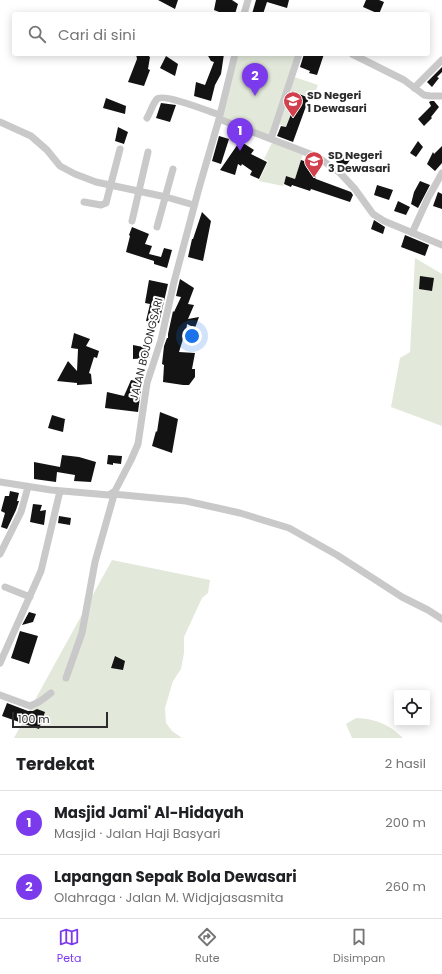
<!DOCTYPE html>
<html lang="id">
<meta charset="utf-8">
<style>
:root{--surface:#fff;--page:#f6f6f6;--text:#202124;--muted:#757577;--line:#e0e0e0;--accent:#7c3aed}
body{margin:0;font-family:Poppins,sans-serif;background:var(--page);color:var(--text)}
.controls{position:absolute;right:12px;bottom:12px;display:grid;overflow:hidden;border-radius:4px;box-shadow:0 2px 10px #0003}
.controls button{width:36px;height:36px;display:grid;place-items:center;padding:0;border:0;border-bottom:1px solid var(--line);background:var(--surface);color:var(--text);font:20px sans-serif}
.scale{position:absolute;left:12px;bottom:10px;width:96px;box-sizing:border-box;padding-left:4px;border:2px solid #2c2c2c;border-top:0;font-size:11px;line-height:14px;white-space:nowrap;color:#2c2c2c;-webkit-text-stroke:3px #fff;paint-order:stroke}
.you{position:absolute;left:192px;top:336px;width:14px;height:14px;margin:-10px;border:3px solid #fff;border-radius:50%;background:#1a73e8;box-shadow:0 0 0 6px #1a73e833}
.badge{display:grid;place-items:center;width:26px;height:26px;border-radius:50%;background:var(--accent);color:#fff;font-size:13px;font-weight:700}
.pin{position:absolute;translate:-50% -33px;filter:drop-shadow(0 1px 2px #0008)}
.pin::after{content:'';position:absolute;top:21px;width:14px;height:12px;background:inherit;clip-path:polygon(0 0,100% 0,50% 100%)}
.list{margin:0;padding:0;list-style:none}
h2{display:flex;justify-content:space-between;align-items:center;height:52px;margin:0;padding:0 16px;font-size:17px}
h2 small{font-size:13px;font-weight:400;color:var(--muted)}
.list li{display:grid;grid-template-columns:26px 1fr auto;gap:12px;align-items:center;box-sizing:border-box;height:64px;padding:0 16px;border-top:1px solid var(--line)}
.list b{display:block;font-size:15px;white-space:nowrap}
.list p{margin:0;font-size:13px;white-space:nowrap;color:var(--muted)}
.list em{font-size:13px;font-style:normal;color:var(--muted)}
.icon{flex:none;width:22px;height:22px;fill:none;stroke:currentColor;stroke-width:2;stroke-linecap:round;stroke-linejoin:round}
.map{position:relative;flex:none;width:442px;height:738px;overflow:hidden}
.search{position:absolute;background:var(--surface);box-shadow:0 2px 10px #0003;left:12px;right:12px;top:12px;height:44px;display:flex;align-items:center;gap:10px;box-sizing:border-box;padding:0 14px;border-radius:4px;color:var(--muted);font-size:15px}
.sheet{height:180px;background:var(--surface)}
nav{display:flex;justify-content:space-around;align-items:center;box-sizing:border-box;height:56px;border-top:1px solid var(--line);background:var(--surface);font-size:11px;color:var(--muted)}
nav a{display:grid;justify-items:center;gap:2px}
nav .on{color:var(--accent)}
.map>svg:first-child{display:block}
.green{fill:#e2e8da}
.building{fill:#131313}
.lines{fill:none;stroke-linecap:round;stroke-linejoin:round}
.minor{stroke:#c9c9c9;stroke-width:7}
.labels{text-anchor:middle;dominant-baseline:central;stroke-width:4;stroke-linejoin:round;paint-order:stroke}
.poi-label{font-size:11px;font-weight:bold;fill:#2c2c2c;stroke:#fff;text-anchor:start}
.street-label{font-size:11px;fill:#2c2c2c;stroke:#fff}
</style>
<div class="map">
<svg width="442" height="738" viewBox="0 0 442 738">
<rect width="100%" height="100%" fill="#fff"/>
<!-- green -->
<path class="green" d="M238,54H297L270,136L222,118Z
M294,77L318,85L313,98L289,90Z
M287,102L294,104L286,127L279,124Z
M272,143L316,159L320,162V163L303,155L295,179L286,176L283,186L259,181L268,161L264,159Z
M415,258L442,274V426L391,407L400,358L410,352Z
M112,560L210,580L208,593L202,598L184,637V653L181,669L173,681L165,708L166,723L172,731L182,738H14Z
M356,718C376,719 388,724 403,738H352L346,724Z"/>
<!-- building -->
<path class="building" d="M158,0H178L175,9Z
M216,0H232L238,4L235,14H224L214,10Z
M256,0H289L287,8L267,2L263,14H252Z
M366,0H379L384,2L379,14L363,7Z
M136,54H146L150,57L148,69L150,70L144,86L128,82L137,59Z
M207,54H224L221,74L215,85L211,101L194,96L196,82L205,85L214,62L211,61Z
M304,54H324L317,75L309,73L310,71L300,67Z
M166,56L178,64L175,76L160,68Z
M442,67V72L437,77L439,78L432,87L427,82Z
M292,91L309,98L293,142L277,136L281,126L286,127L295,104L288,102Z
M106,98L126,106L125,114L103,108Z
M431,101H434L439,107L431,117L432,118L424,126L418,119L431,106L429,102Z
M161,103L176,105L170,122L156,118Z
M118,127L128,132L124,144L115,141Z
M219,136L229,139L221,164L212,161Z
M240,141L254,150L251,154L267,162L259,179L250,175L252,171L242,164L241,166L238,164L235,175L220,170Z
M418,141L423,147L416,157L410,153Z
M442,146V163L435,171L427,164L433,152L434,154Z
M341,155L350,160L345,167L343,166L342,168L337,164L338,163L336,162Z
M301,160L319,166L315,178L316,179L351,192L353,195L350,202L311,189L310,191L292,185L291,187L284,184L286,176L295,179Z
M420,181L430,185L418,208L411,204L414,192Z
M377,185L393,190L389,200L374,195Z
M438,192L442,194V209L433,206Z
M398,201L410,207L406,215L394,211Z
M202,212L211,221L203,261L188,257L192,239H193Z
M374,220L385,227L383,234L371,229Z
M132,227L149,234L145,244L152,246L149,254L161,257L164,248L172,250L167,268L154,264V261L126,252L130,236L129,235Z
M405,235L429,245L425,256L401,247Z
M420,276L434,278L432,291L419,289Z
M180,279L194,288L188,304L194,305L188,319L199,317L195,328L187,324L185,339H183L179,352L195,353L192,369H195V377L189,385H183L163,382L164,365L162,364L164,346L167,338H168V334L173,311L174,312L181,297L176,296Z
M149,280L168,284L159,323L146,321L150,304L145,303Z
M74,333L90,339L86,346L99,351L97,358L94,357L89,373L91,374L92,384L77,385V383L57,381L68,361L77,371L78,349L71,348Z
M133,345L148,348L150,358L133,359Z
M131,380L142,382L138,412L105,408L107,392L124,396Z
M160,412L178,419L172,453L152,446L156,431L157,432Z
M52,415L65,419L63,432L48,428Z
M62,455L79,457L96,462L91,482L74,481L75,475L57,472L56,482L34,479V462L60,467Z
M108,455L122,456L121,464L113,463V465L107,464Z
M10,491L19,493L17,501H19L16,510L7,529L1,527L5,513L1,511L5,496H9Z
M33,504L42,505L40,511L46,510L44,525L30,522Z
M59,516L71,518L70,525L58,523Z
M29,612L36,614L33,622L22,625Z
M20,631L38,636L29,664L11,658Z
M115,656L125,661L123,670L111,668Z
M7,703L28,711H33L37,709L45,712L39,729L2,716Z"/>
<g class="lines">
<!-- minor -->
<path class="minor" d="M244,14L248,0
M352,54L404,80L424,95L430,96H442
M414,88L442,60
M147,118C150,113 153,103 157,99C164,93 210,112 220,115
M219,119L318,157L340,173L355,189L373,214L384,221L442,245
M0,122L31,136L47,150L60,166L75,174L96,182L166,197L194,205
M271,139L299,54
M84,202L101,205L106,203L120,149
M132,221L148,152
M157,227L173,169
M412,233L428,198L442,173
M0,482L51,490L109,495L115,491L131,460L138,444L147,383L161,340L174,282L199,188L219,119L235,54
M113,494L186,501L240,513L289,528L337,555L402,597L428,610L442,619
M0,554L21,512L28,487
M5,587L30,597
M0,663L41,571L60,491
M66,678L82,633L95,562L114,495
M0,695L30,706L39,702L51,693"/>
</g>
<!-- icons -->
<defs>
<g id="school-pin" transform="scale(1)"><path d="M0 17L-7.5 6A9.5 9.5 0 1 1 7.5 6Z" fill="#d1404c" stroke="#fff"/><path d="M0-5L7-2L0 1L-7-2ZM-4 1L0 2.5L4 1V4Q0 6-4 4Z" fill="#fff"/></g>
</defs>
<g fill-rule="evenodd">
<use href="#school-pin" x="293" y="101"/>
<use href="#school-pin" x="314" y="161"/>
</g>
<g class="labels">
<!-- poi labels -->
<g class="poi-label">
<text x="307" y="95">SD Negeri<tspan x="307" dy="13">1 Dewasari</tspan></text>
<text x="328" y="155">SD Negeri<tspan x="328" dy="13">3 Dewasari</tspan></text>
</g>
<!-- street labels -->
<g class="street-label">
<text transform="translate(146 349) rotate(-76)">JALAN BOJONGSARI</text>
</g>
</g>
</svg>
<div class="controls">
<button><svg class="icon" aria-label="locate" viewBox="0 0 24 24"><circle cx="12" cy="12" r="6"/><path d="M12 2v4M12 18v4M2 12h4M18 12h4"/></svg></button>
</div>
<div class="scale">100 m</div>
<div class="you"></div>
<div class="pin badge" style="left:240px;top:151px">1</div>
<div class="pin badge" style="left:255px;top:96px">2</div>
<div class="search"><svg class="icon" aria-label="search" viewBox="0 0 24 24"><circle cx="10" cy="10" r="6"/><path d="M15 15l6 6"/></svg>Cari di sini</div>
</div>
<section class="sheet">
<h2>Terdekat<small>2 hasil</small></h2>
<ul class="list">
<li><span class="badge">1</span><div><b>Masjid Jami' Al-Hidayah</b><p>Masjid · Jalan Haji Basyari</p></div><em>200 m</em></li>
<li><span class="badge">2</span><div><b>Lapangan Sepak Bola Dewasari</b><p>Olahraga · Jalan M. Widjajasasmita</p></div><em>260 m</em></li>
</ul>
</section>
<nav>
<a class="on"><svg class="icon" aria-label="map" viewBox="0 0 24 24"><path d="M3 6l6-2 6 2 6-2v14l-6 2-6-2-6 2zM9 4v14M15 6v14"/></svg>Peta</a>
<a><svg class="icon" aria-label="directions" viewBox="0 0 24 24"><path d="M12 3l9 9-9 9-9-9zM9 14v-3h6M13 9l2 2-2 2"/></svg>Rute</a>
<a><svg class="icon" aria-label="saved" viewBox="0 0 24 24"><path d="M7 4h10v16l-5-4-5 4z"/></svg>Disimpan</a>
</nav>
